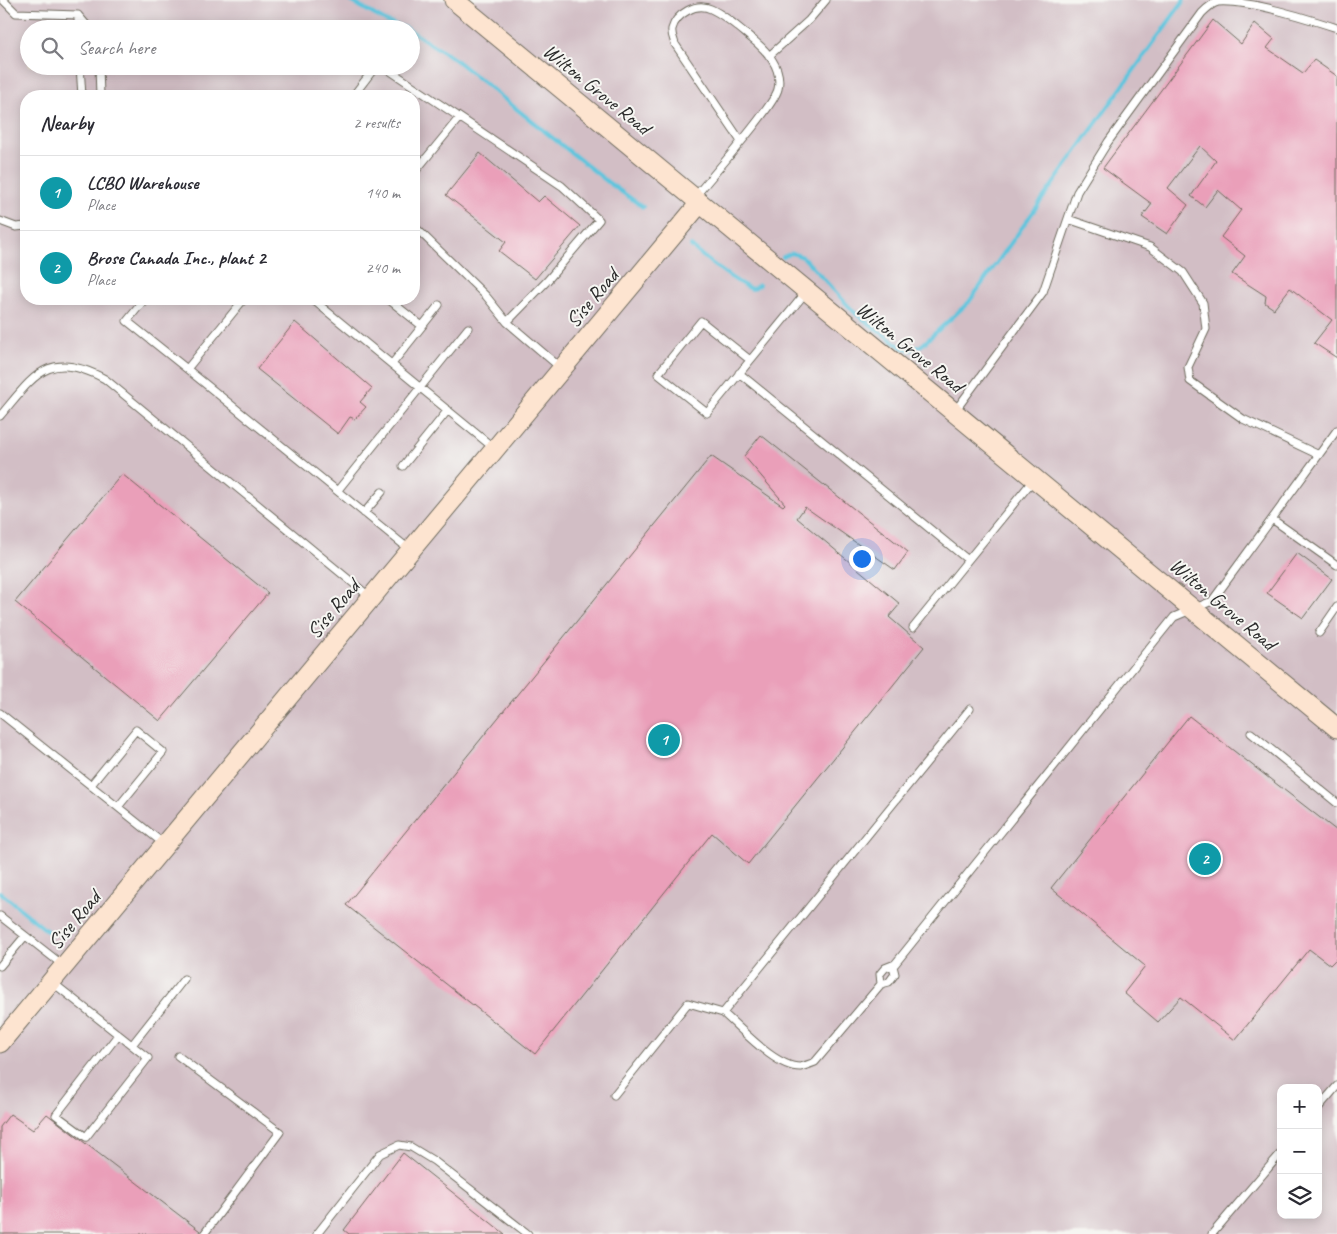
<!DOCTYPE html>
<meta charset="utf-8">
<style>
:root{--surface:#fff;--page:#f7f7f7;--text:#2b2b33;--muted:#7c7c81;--line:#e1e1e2;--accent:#c8321e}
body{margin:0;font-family:Caveat,sans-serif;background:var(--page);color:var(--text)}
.controls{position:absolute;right:15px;bottom:15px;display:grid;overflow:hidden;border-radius:10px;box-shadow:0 2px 12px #0003}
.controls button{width:45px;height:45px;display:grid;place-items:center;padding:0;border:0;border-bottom:1px solid var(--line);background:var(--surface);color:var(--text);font:25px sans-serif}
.you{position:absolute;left:861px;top:558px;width:18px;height:18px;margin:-12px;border:4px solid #fff;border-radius:50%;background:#1a73e8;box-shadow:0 0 0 8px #1a73e833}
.badge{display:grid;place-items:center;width:32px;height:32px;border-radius:50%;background:var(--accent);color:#fff;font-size:16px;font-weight:700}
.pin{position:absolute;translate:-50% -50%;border:2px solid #fff;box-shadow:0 1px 5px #0006}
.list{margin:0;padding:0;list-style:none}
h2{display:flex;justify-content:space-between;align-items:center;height:65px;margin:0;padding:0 20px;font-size:21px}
h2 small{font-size:16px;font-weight:400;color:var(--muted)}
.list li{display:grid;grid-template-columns:32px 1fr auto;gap:15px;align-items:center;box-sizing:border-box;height:75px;padding:0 20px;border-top:1px solid var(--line)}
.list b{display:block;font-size:19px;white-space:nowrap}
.list p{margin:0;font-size:16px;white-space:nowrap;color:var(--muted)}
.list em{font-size:16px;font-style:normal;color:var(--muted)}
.icon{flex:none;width:28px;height:28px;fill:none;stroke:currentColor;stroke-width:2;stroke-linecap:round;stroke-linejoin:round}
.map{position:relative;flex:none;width:1337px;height:1234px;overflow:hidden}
.search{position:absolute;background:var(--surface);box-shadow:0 2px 12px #0003;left:20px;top:20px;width:400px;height:55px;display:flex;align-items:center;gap:12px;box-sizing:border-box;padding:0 18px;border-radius:28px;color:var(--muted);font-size:19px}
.panel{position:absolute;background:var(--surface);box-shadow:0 2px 12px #0003;left:20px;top:90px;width:400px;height:215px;border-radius:20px}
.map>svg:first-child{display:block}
.industrial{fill:#d2bec5;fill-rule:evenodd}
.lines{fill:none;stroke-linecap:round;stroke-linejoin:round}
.stream{stroke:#5fc4dd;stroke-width:4}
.building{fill:#ea9fb9}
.lane-casing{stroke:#6e6a5d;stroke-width:9}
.secondary-casing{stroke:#6e6a5d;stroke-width:21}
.lane{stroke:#fff;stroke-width:7}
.secondary{stroke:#fde4d0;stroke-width:19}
.labels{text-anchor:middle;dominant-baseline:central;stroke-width:4;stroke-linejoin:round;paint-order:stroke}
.street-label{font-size:21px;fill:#2b2b2b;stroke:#f6f6f2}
</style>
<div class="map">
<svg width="1337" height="1234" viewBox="0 0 1337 1234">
<rect width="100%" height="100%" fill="#f6f6f2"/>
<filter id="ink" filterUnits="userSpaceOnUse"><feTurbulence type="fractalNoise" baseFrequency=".02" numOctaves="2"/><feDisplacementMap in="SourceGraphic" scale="10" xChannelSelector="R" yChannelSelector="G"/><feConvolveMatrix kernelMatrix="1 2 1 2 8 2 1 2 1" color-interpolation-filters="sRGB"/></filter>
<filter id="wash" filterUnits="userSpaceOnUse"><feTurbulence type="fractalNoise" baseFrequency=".0096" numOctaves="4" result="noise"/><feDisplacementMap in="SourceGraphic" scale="20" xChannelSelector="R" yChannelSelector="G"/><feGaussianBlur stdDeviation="1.12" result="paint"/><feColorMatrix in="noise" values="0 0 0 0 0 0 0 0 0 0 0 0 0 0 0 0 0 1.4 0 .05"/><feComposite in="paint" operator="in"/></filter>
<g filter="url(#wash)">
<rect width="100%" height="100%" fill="#ebdeba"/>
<!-- industrial -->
<path class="industrial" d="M0,0H1337V1234H0ZM29,29H411V66H29ZM26,96H414V299H26ZM1281,1088H1318V1215H1281Z"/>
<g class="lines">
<!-- stream -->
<path class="stream" d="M349,0L387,22L408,29
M411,31L453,58L609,183L643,207
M691,246C703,257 737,284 752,289L759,285
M783,257L792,253L803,257L856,314L901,347L911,350L922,345L969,302L1184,0
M0,892L52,935"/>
</g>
<g id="blocks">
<!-- building -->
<path class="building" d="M1213,20L1241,44L1255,23L1274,39L1267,48L1303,73L1314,60L1337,76V358L1314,343L1332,320L1290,288L1274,309L1265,303L1266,296L1232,274L1245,256L1221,237L1241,210L1218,190L1205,207L1191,196L1216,161L1200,146L1168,188L1188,205L1167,234L1142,217L1152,204L1103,168Z
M480,153L538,202L544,196L580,226L535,279L499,251L506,242L446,195Z
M295,322L372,388L360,402L366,407L355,419L350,417L338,434L257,369Z
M761,435L908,552L895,570L805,507L797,518L900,604L889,617L924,647L748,864L712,833L535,1054L346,905L711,456L783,506L785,504L744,456Z
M122,474L268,593L160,721L15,602Z
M1297,553L1332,579L1303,618L1267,593Z
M1189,716L1337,831V958L1330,965L1309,949L1235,1040L1181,997L1158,1022L1124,993L1145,966L1051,888Z
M10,1114L33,1130L47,1114L200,1231L199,1234H0V1127Z
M403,1153L505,1234H349L344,1230Z"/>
</g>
</g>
<g filter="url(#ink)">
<use href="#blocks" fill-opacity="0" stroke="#6e6a5d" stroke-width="1"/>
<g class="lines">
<!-- lane casing -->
<g class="lane-casing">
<path id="lane" d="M3,0L16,13L78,15L90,29
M78,15V29
M769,56L809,20L826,0
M80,66L82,96
M99,66L100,96
M383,66L562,186L599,220L547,281L507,322
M353,96L376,66
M414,173L459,118
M694,198C709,179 774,107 778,89C783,67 766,50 751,38C738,27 726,16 711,9C696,2 676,14 672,29C671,34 674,40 675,44L740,140
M1068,219L1150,247L1183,272L1203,303L1206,329L1188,367L1190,381L1243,419L1319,455
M0,221L16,227L26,226
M414,226L486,296L507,322L562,369
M145,299L127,321L187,369
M244,299L187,369L410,550
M312,299L495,449
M388,299L422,326
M750,360L701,321L658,374L707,413L807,291
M392,364L439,305
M739,373L968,560L1034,479
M955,411L1043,292L1077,192L1108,142L1202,13C1206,9 1213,3 1218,2C1250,0 1306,18 1337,28
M0,416C34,376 48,348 105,379L370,597
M403,466L448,410
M338,490L468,328
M364,513L382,492
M1272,519L1337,565
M913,628L968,560
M1319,633L1337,607
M0,713L164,844
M1251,733L1337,803
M91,785L136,730L163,752L118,807
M0,916L64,966
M0,966L25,936
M893,966L895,974L889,982L881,984L815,1062C810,1064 805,1066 800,1067C775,1067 742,1029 723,1013L970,709
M52,982L148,1058L86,1137L56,1115L118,1035
M881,984L880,974L885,968L895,964L1174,617L1212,601L1337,430
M132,1045L184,979
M178,1056L280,1132L204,1234
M614,1095L688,1003L723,1013
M1318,1108L1337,1086
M317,1234L380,1154L399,1145L411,1147L434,1161L528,1234
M1212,1234L1281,1153"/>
</g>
<!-- secondary casing -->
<g class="secondary-casing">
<path id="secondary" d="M454,0L1337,728
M0,1043L700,203"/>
</g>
<!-- lane -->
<use href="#lane" class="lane"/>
<!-- secondary -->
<use href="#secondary" class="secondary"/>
</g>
</g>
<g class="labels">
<!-- street labels -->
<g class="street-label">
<text transform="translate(597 89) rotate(39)">Wilton Grove Road</text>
<text transform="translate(592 298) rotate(-50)">Sise Road</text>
<text transform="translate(910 347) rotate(39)">Wilton Grove Road</text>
<text transform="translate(1223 604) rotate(40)">Wilton Grove Road</text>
<text transform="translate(333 609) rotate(-50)">Sise Road</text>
<text transform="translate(74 920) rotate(-50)">Sise Road</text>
</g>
</g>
</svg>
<div class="controls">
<button>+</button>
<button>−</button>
<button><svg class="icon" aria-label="layers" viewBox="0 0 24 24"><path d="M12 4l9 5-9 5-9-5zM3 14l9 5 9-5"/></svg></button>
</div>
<div class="you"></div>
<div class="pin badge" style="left:664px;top:740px;background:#0f9aa8">1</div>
<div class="pin badge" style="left:1205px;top:859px;background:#0f9aa8">2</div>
<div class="search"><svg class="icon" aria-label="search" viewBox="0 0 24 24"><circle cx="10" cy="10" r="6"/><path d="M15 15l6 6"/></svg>Search here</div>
<section class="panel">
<h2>Nearby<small>2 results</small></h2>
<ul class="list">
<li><span class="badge" style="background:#0f9aa8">1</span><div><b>LCBO Warehouse</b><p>Place</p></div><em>140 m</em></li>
<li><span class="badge" style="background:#0f9aa8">2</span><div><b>Brose Canada Inc., plant 2</b><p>Place</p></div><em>240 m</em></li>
</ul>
</section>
</div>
